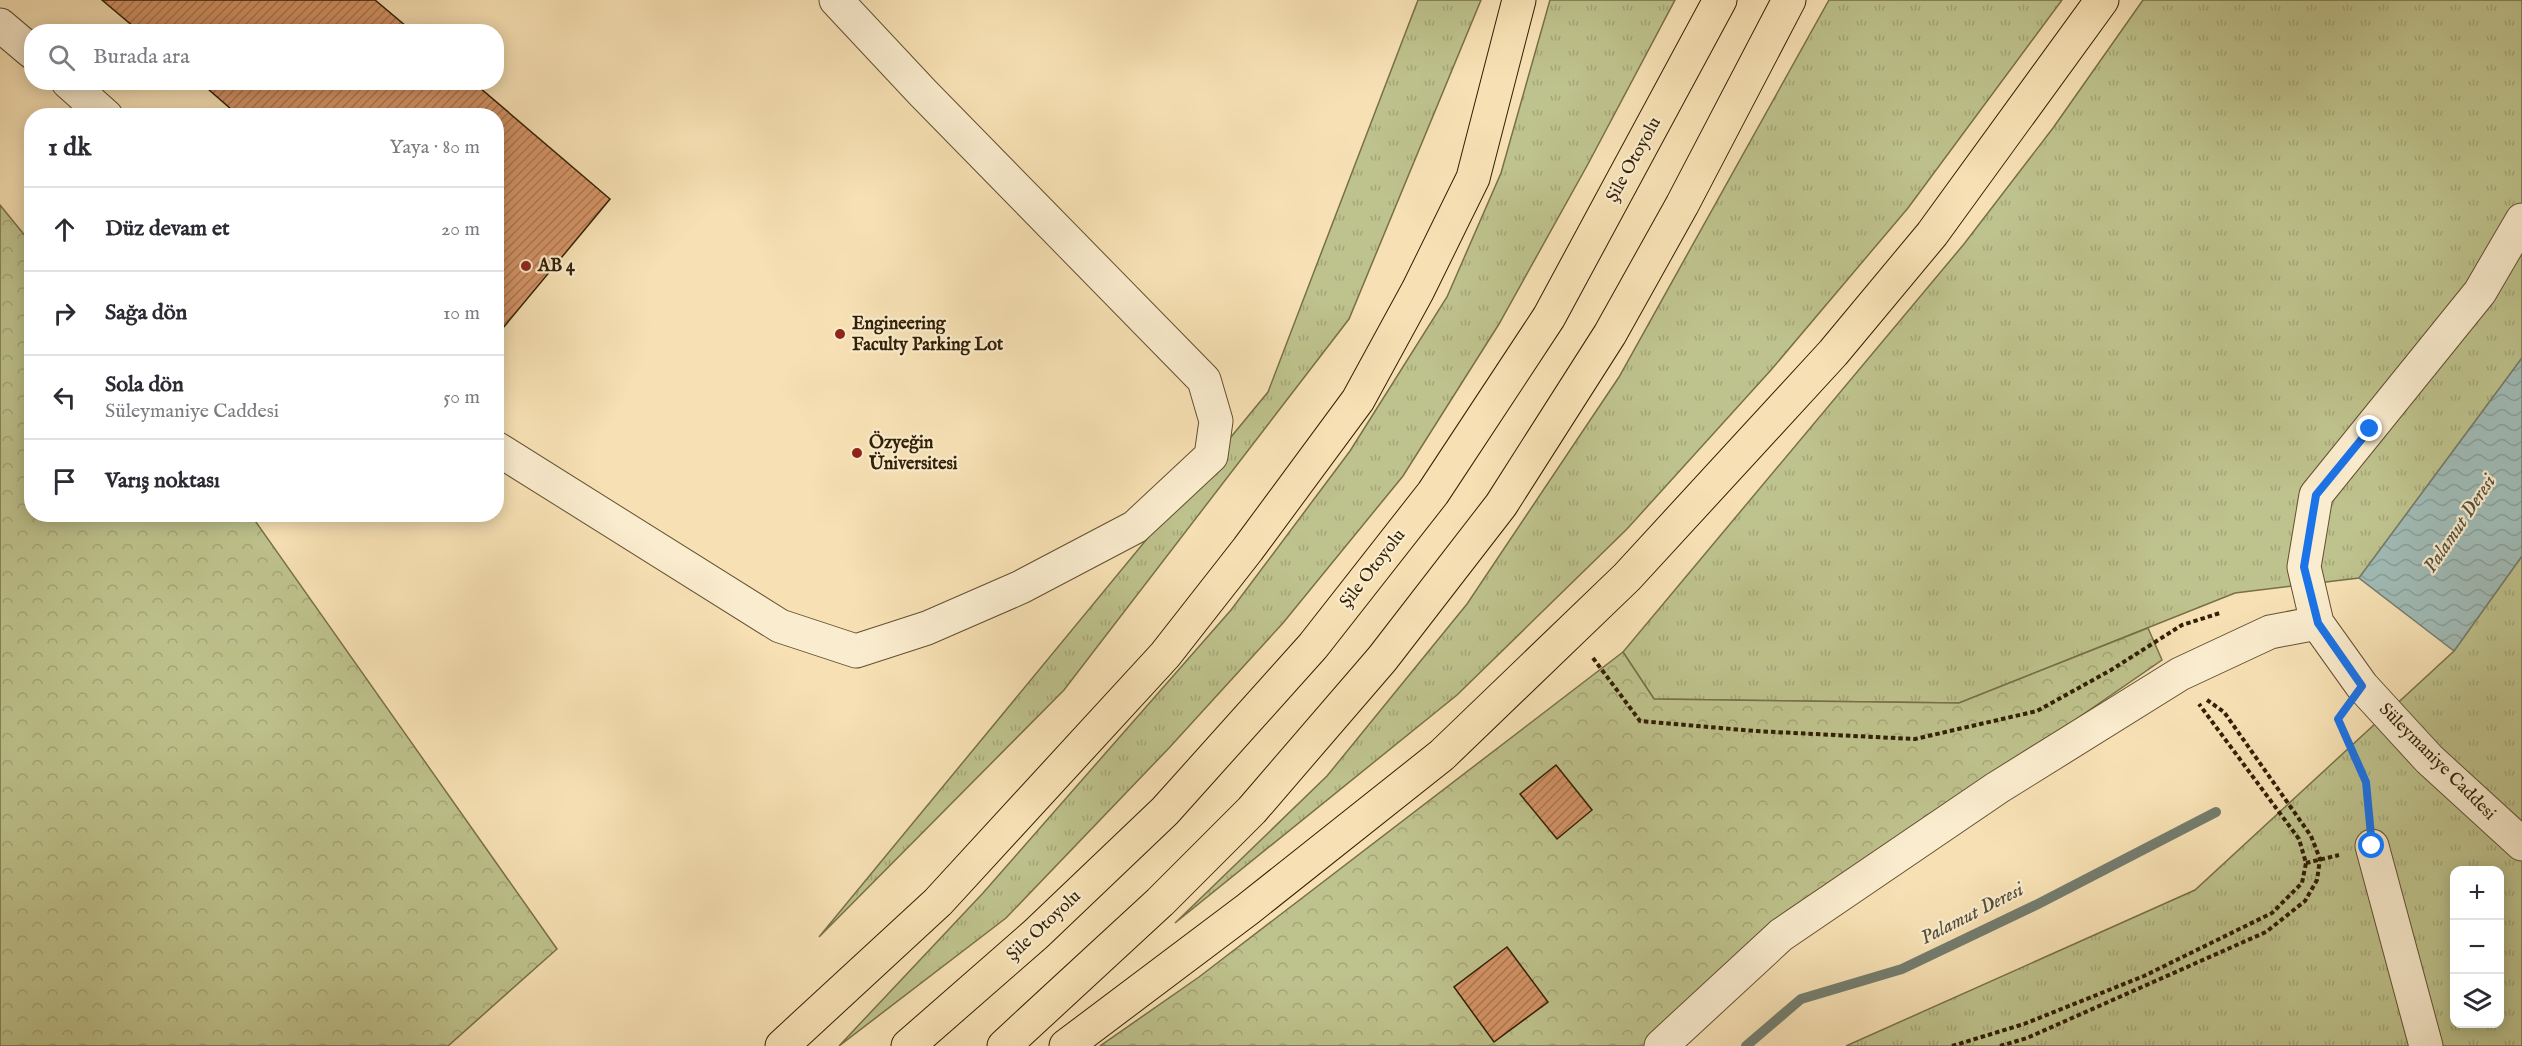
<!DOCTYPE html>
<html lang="tr">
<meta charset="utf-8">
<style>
:root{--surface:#fff;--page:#f7f7f7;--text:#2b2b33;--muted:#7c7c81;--line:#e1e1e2}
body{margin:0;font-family:"IM FELL English",serif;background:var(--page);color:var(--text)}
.controls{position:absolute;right:18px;bottom:18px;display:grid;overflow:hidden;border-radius:12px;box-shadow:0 3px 15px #0003}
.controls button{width:54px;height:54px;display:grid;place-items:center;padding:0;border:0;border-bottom:2px solid var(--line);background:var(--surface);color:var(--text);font:30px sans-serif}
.stop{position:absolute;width:18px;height:18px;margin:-14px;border:4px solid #1a73e8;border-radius:50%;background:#fff}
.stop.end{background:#1a73e8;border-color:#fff;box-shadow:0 2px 6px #0008}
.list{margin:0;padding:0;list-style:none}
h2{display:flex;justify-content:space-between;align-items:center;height:78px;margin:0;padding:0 24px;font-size:26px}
h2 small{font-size:20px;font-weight:400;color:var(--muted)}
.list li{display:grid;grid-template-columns:39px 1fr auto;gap:18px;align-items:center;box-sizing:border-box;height:84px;padding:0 24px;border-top:2px solid var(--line)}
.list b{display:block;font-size:22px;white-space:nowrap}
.list p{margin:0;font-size:20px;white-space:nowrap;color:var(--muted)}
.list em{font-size:20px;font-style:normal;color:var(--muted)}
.icon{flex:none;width:33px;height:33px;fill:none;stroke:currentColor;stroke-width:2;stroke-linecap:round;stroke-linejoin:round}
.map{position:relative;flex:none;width:2522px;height:1046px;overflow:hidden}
.search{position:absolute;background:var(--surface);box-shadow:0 3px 15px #0003;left:24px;top:24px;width:480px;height:66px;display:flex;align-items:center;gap:15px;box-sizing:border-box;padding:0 21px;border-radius:24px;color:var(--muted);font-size:22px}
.panel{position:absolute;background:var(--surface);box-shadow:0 3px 15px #0003;left:24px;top:108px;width:480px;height:414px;border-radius:24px}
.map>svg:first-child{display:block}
.grass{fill:url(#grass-tufts);stroke:#787048;stroke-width:1.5;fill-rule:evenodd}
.forest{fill:url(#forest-crowns);stroke:#787048;stroke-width:1.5}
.water{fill:url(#water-waves);stroke:#747d6f;stroke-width:1.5}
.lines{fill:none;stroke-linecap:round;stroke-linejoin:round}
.stream{stroke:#747d6f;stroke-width:10}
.building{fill:url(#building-hatch);stroke:#321f05;stroke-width:1.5}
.minor-casing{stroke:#635031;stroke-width:35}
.highway-casing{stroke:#321f05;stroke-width:35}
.path{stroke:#321f05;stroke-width:4;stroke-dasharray:4.5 3;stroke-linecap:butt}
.minor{stroke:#faecce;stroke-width:33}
.highway{stroke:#f7e1b4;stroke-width:33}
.route{stroke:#1a73e8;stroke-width:8}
.poi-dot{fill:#8f2418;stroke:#faecce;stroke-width:2}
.labels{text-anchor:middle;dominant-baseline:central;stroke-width:4.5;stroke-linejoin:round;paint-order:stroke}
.street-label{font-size:18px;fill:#321f05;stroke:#faecce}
.poi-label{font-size:18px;font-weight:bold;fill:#321f05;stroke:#faecce;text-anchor:start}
.water-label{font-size:20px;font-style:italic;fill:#534e3a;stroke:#faecce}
</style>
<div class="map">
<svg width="2522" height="1046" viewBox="0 0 2522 1046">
<defs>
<pattern id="grass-tufts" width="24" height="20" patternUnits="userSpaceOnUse" patternTransform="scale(1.5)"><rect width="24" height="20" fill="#bec28c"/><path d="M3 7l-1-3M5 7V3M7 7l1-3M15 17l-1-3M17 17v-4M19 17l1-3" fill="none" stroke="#a4a677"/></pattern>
<pattern id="forest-crowns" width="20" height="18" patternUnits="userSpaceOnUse" patternTransform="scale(1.5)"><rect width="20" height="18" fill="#bec28c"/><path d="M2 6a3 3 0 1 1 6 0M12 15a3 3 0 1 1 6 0" fill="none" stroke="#a4a677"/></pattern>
<pattern id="water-waves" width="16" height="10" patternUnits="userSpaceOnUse" patternTransform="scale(1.5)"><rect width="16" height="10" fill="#a0bbb6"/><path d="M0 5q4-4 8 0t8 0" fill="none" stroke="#8aa09b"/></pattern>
<pattern id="building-hatch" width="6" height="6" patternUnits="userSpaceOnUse" patternTransform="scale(1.5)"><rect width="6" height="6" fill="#d49365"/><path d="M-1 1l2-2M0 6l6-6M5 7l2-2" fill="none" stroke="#ad7751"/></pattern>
</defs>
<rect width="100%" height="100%" fill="#f7e1b4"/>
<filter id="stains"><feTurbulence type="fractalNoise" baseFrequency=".00333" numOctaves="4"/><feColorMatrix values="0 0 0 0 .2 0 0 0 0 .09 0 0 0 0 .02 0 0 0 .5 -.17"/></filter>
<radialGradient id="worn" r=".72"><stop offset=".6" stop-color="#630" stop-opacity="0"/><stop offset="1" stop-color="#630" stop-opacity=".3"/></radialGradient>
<!-- grass -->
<path class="grass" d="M1418,0H1481L1349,319L1064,690L819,937L1268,392Z
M1550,0H1675L1588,164L1499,324L1403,476L1283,623L1169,748L1006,918L839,1046L983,893L1231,610L1350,451L1447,297L1501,173Z
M1829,0H2062L1908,208L1771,370L1627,529L1457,695L1175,923L1327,776L1467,604L1619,377Z
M2143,0H2522V358L2359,578L2235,593L1959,703L1654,699L1623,652L1964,244L2053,128Z
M2522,556V1046H1846L2195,890L2454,651ZM2454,870H2500V1024H2454Z"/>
<!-- forest -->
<path class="forest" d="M0,205L31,243L32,514L251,515L557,949L448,1046H0Z
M2148,628L2162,660L1772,929L1644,1046H1100L1199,977L1623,652L1654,699L1959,703Z"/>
<!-- water -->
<path class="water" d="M2522,358V556L2454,651L2359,578Z"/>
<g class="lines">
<!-- stream -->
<path class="stream" d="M1746,1046L1801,999L1902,969L2038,904L2216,812"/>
</g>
<!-- building -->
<path class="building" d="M102,0H375L413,32H140Z
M200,82H473L610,199L498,334L496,332V116H239Z
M1556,765L1592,810L1557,839L1520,794Z
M1507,947L1548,1002L1494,1042L1454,987Z"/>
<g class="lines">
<!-- minor casing -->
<g class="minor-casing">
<path id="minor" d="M0,25L32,52
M68,82L106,116
M2522,220L2480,292L2316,495L2304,567L2317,623L2362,686L2429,759L2522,844
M496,448L780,626L856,651L927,628L1021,587L1135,527L1211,456L1216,421L1204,380L923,93L836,0
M2372,846L2426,1046
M1661,1046L1781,935L1997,788L2180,674L2270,632L2317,623"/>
</g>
<!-- highway casing -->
<g class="highway-casing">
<path id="highway" d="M782,1046L938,902L1165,655L1248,549L1358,400L1418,290L1473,178L1519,0
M908,1046L1036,934L1165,811L1313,646L1433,493L1549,317L1720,0
M1004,1046L1160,902L1252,810L1382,659L1501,505L1610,334L1682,205L1789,0
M1066,1046L1248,909L1442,755L1627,577L1833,353L1932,234L2102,0"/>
</g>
<!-- path -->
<path class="path" d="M1593,658L1640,721L1755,731L1915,739L2037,711L2111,670L2182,625L2220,613
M2340,716L2338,719L2366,782L2369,813
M2306,863L2339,855
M1952,1046L2024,1024L2144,976L2272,913L2302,883L2306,863L2299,839L2199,704
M2000,1046L2027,1038L2266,932L2305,901L2317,880L2320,859L2311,836L2224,712L2207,700"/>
<!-- minor -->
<use href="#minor" class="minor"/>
<!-- highway -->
<use href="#highway" class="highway"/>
</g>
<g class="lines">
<!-- route -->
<path class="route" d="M2370,429L2316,495L2304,567L2318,623L2362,686L2338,719L2366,782L2372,846"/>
</g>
<!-- markers -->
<g class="poi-dot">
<circle cx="526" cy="266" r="6"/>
<circle cx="840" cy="334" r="6"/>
<circle cx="857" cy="453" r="6"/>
</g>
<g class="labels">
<!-- street labels -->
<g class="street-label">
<text transform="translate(1634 160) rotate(-61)">Şile Otoyolu</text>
<text transform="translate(1373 569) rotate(-52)">Şile Otoyolu</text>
<text transform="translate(2437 762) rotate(45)">Süleymaniye Caddesi</text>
<text transform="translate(1044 926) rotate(-43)">Şile Otoyolu</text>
</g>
<!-- poi labels -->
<g class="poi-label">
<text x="538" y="266">AB 4</text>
<text x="852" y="324">Engineering<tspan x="852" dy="21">Faculty Parking Lot</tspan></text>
<text x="869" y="443">Özyeğin<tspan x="869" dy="21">Üniversitesi</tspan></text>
</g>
<!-- water labels -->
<g class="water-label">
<text transform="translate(2460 524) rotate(-56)">Palamut Deresi</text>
<text transform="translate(1972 914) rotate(-27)">Palamut Deresi</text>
</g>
</g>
<rect width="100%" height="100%" filter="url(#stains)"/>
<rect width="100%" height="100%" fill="url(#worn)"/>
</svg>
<div class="controls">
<button>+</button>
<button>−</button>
<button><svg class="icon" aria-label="layers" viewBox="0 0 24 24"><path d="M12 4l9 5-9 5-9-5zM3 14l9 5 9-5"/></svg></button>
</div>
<div class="stop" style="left:2372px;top:846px"></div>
<div class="stop end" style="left:2370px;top:429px"></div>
<div class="search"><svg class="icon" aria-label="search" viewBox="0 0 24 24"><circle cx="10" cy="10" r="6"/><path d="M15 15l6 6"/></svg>Burada ara</div>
<section class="panel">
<h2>1 dk<small>Yaya · 80 m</small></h2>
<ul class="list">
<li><svg class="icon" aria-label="ahead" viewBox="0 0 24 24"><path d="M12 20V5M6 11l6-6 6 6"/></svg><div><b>Düz devam et</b></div><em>20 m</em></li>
<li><svg class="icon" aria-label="right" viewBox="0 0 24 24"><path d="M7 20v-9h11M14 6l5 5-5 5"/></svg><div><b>Sağa dön</b></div><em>10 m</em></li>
<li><svg class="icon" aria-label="left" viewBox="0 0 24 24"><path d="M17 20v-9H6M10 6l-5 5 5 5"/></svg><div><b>Sola dön</b><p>Süleymaniye Caddesi</p></div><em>50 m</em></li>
<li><svg class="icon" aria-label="arrive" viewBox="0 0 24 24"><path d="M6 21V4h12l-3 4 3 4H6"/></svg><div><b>Varış noktası</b></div></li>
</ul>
</section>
</div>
